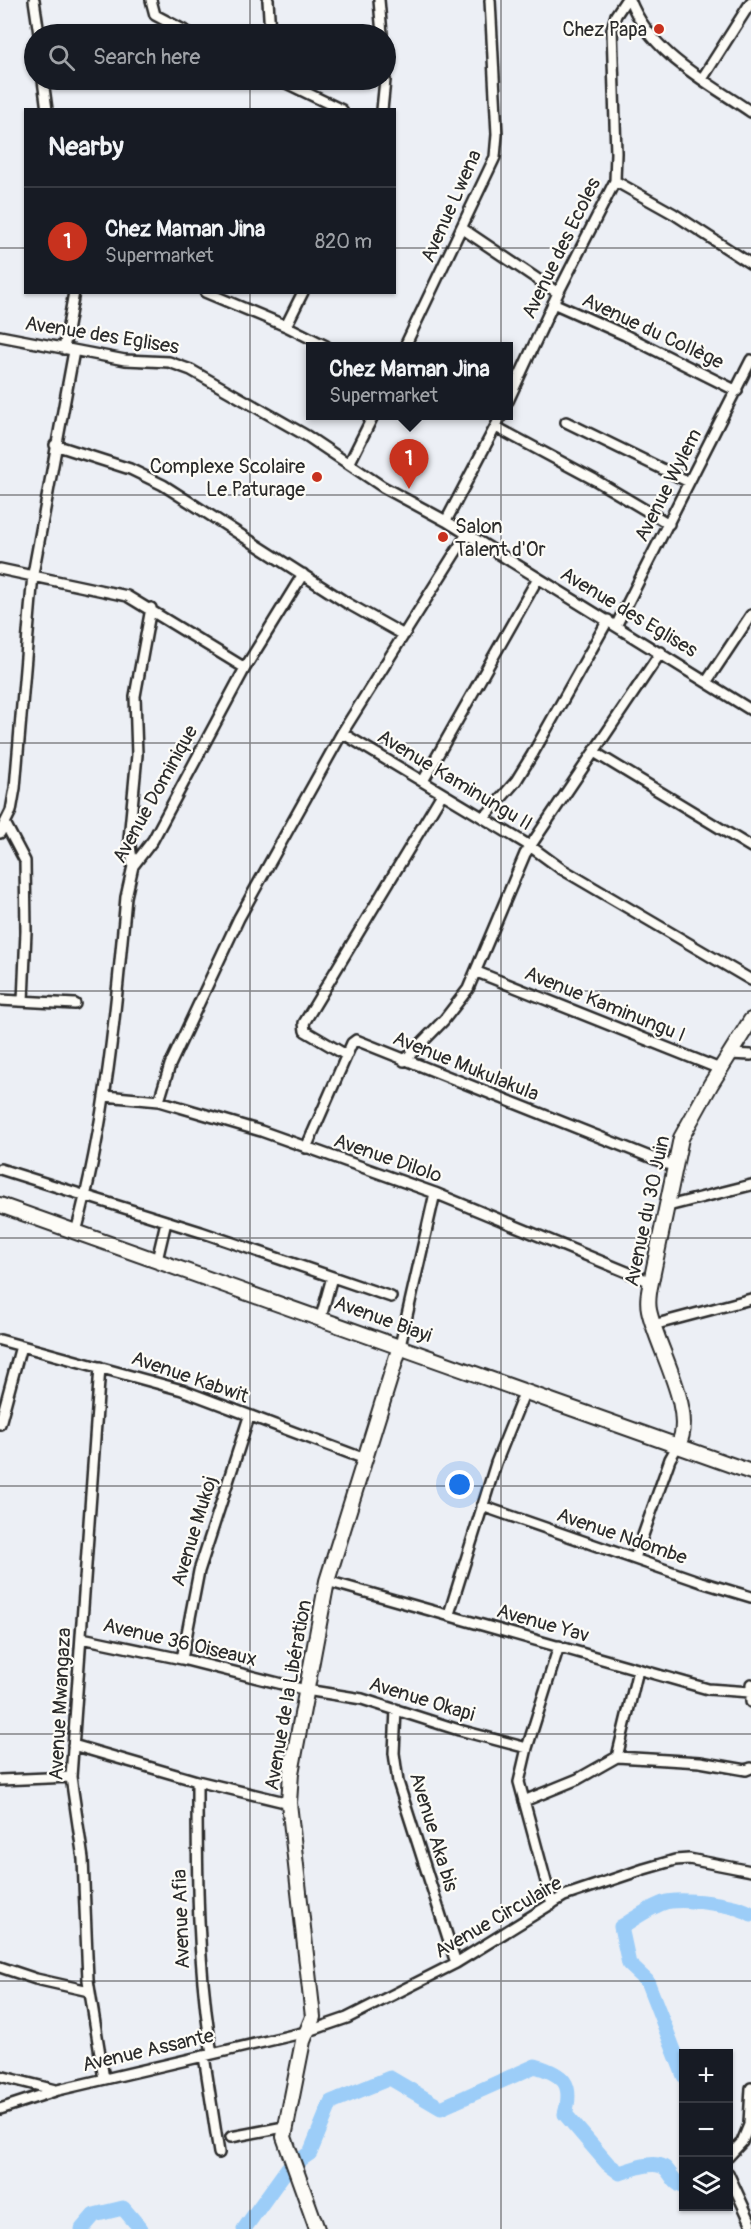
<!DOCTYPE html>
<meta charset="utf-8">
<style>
:root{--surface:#171b24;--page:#242831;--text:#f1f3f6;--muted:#9ea1a6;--line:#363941;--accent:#c8321e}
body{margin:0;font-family:Pangolin,sans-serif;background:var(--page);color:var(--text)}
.controls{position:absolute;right:18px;bottom:18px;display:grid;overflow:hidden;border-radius:0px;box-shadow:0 2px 4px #0004}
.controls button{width:54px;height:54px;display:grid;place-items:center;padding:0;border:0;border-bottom:2px solid var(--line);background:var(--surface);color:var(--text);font:30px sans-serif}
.you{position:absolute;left:460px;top:1485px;width:21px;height:21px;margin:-15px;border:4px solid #fff;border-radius:50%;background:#1a73e8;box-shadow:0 0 0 9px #1a73e833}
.badge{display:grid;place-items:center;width:39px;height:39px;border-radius:50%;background:var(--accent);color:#fff;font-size:20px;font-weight:700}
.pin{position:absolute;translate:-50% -50px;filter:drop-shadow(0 2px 3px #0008)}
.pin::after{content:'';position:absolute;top:32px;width:21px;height:18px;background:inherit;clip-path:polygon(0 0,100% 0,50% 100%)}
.popup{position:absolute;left:306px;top:342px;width:207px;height:78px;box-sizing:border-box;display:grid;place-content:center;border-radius:0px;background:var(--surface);filter:drop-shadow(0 2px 4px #0005);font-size:20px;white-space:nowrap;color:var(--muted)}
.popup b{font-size:22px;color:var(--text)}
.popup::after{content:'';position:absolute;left:50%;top:100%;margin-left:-12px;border:12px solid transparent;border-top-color:var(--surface)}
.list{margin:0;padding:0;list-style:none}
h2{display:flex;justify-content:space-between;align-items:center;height:78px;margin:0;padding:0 24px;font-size:26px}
h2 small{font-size:20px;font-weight:400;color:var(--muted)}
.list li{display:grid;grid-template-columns:39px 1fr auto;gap:18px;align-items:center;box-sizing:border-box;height:108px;padding:0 24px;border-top:2px solid var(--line)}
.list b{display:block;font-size:22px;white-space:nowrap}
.list p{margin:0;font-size:20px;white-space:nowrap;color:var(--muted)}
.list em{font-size:20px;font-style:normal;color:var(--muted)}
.icon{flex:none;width:33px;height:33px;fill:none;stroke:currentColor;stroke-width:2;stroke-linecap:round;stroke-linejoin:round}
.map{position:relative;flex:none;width:751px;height:2229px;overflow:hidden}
.search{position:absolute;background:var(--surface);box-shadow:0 2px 4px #0004;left:24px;top:24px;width:372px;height:66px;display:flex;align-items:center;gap:15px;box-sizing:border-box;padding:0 21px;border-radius:33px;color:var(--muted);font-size:22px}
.panel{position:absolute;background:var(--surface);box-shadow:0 2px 4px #0004;left:24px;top:108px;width:372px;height:186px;border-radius:0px}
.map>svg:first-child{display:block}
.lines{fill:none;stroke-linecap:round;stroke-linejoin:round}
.river{stroke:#9ccdf8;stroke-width:15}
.street-casing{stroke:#2b2b2b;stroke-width:14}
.secondary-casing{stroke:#2b2b2b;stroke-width:18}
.street{stroke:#fdfcf7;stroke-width:9}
.secondary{stroke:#fdfcf7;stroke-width:14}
.grid{fill:none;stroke:#2b2b2b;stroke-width:1.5;stroke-opacity:0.55}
.poi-dot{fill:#c8321e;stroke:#fdfcf7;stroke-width:2}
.labels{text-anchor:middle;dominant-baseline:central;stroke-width:4.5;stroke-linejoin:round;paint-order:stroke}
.poi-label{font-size:20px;fill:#2b2b2b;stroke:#fdfcf7;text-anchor:end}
.street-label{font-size:20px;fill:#2b2b2b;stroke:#fdfcf7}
</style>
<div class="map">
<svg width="751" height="2229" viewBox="0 0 751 2229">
<rect width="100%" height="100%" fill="#eceff5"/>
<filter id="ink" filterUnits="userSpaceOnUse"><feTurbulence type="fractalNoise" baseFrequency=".0167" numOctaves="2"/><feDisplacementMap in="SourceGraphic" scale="12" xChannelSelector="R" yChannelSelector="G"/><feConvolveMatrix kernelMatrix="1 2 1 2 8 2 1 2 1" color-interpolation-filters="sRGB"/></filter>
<g filter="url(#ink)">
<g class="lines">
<!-- river -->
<path class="river" d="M684,2076L647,1981L629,1964L621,1927C634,1919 649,1908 663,1903C679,1897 737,1904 751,1914
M82,2229L94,2215L123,2208L141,2229
M244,2229L287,2169L310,2153L331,2102L390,2078L441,2108L535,2066C563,2074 574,2083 565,2114L608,2164L620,2173C633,2169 657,2158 667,2170C673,2177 675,2184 684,2187"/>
<!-- street casing -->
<g class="street-casing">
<path id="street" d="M34,0L39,34
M151,0L155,15L191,34
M268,0L270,34
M379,0L382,34
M630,0C651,54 706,81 751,112
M702,79L751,2
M43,80L47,110
M280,80L342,110
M382,110L385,80
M615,181L674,214L751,264
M463,229L558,293
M205,292L286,326L326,346
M553,303L625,335L737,391
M286,326L303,292
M0,336L125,360L169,362L191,370L307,436L383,487L446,521L751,710
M405,346L495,157L497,134L490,0
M64,349L74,292
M508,401L558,293L615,181L616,153L612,29L616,15L626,0
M566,422L689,482
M496,427L595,480L669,524
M55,445L130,469L163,485L347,603L404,635
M349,464L373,416
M446,521L501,416
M467,534L342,733L530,846L560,868L751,980
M0,569L127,596L245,668
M616,626L751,360
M707,681L751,615
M594,752L751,847
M423,781L538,578
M484,818L516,781L532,755L608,620
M5,823L25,861L26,931L23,1001
M0,833L11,811L15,788L33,574L74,351
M133,866L129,839L137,755L135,696L151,608
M477,972L720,1069
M0,1000L75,1004
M729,1054L751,1055
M346,1055L305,1031L304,1023L442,794
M404,1061L444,1020L468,989L525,854L661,652
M105,1096L159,1101L261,1131L435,1193L651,1282
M159,1101L170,1065L239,918L342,733
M306,1148L352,1043L356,1040L675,1167
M0,1169L201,1232L391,1297
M668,1206L751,1185
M76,1232C106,1123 116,1009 126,897L133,866L153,840L245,668L303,574
M157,1260L166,1222
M321,1317L332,1277
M653,1325L751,1299
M0,1340L182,1390L365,1459
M400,1346L435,1193
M100,1367L71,1777L83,1859L88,1980L104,2079
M0,1424L21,1346
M482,1506L701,1582L751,1597
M635,1558L670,1459L678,1445
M327,1581L708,1689L750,1692
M449,1614L496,1463L525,1391
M82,1638L182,1659L306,1690L362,1699L459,1730L527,1748
M182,1659L199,1571L249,1417
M751,1684V1702
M396,1709L394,1753L398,1782L456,1963
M73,1745L197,1781L289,1803
M617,1757L638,1670
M0,1780L71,1777
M197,1781C197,1873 197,1963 212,2054
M524,1801L578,1779L617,1757L700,1762L746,1770L751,1768
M552,1904L519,1782L527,1748L559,1646
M0,1967L36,1979L89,1991
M204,2056L219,2153
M0,2076L56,2090
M0,2109L58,2090L306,2032L347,2018L456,1963L564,1896L644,1869L675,1860L689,1859L751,1871
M749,2123L751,2088
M231,2137L284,2127
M728,2157L742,2142L751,2120
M728,2173L751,2223"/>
</g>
<!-- secondary casing -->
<g class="secondary-casing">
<path id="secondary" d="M0,1205L751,1472
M678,1445C697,1412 656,1346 649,1310C647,1300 649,1291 651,1282L681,1138L711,1084L751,1020
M317,2229L284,2137L303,2041L313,2017L289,1803L291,1773L327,1581L400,1346"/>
</g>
<!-- street -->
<use href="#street" class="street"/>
<!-- secondary -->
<use href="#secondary" class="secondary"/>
</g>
</g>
<!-- grid -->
<path class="grid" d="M250,0V34M501,0V2229M250,80V110M0,248H26M394,248H751M250,292V2229M0,495H751M0,743H751M0,991H751M0,1238H751M0,1486H751M0,1734H751M0,1981H751"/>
<!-- markers -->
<g class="poi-dot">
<circle cx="659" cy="29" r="6"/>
<circle cx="317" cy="477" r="6"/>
<circle cx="443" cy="537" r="6"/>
</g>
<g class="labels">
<!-- poi labels -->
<g class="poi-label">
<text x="647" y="29">Chez Papa</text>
<text x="305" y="466">Complexe Scolaire<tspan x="305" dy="23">Le Paturage</tspan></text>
<text x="455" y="526" text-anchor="start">Salon<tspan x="455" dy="23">Talent d'Or</tspan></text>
</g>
<!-- street labels -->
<g class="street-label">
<text transform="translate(451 206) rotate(-66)">Avenue Lwena</text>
<text transform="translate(561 248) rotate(-64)">Avenue des Ecoles</text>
<text transform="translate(653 331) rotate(25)">Avenue du Collège</text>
<text transform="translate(102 335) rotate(9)">Avenue des Eglises</text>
<text transform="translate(668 485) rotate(-63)">Avenue Wylem</text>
<text transform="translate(629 612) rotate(31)">Avenue des Eglises</text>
<text transform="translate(455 780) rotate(31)">Avenue Kaminungu II</text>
<text transform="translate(155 794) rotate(-61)">Avenue Dominique</text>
<text transform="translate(605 1004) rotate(22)">Avenue Kaminungu I</text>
<text transform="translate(466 1066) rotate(22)">Avenue Mukulakula</text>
<text transform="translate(388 1158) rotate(19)">Avenue Dilolo</text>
<text transform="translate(647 1211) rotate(-78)">Avenue du 30 Juin</text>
<text transform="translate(383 1319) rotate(20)">Avenue Biayi</text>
<text transform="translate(190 1377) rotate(19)">Avenue Kabwit</text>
<text transform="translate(194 1531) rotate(-73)">Avenue Mukoj</text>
<text transform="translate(622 1536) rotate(19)">Avenue Ndombe</text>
<text transform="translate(543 1623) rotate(16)">Avenue Yav</text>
<text transform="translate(180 1642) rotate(13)">Avenue 36 Oiseaux</text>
<text transform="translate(288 1695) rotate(-80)">Avenue de la Libération</text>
<text transform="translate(422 1699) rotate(17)">Avenue Okapi</text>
<text transform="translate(60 1704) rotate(-87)">Avenue Mwangaza</text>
<text transform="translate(434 1832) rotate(73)">Avenue Aka bis</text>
<text transform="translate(498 1917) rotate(-30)">Avenue Circulaire</text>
<text transform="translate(181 1919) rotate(-92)">Avenue Afia</text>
<text transform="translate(148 2050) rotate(-13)">Avenue Assante</text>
</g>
</g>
</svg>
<div class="controls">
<button>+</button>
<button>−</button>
<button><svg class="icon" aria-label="layers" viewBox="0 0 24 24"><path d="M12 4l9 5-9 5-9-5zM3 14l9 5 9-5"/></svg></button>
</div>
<div class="you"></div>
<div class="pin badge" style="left:409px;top:489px">1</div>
<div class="popup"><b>Chez Maman Jina</b>Supermarket</div>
<div class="search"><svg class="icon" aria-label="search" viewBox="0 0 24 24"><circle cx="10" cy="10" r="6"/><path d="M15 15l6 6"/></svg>Search here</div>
<section class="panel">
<h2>Nearby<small></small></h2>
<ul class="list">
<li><span class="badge">1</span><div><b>Chez Maman Jina</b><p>Supermarket</p></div><em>820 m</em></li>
</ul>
</section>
</div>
